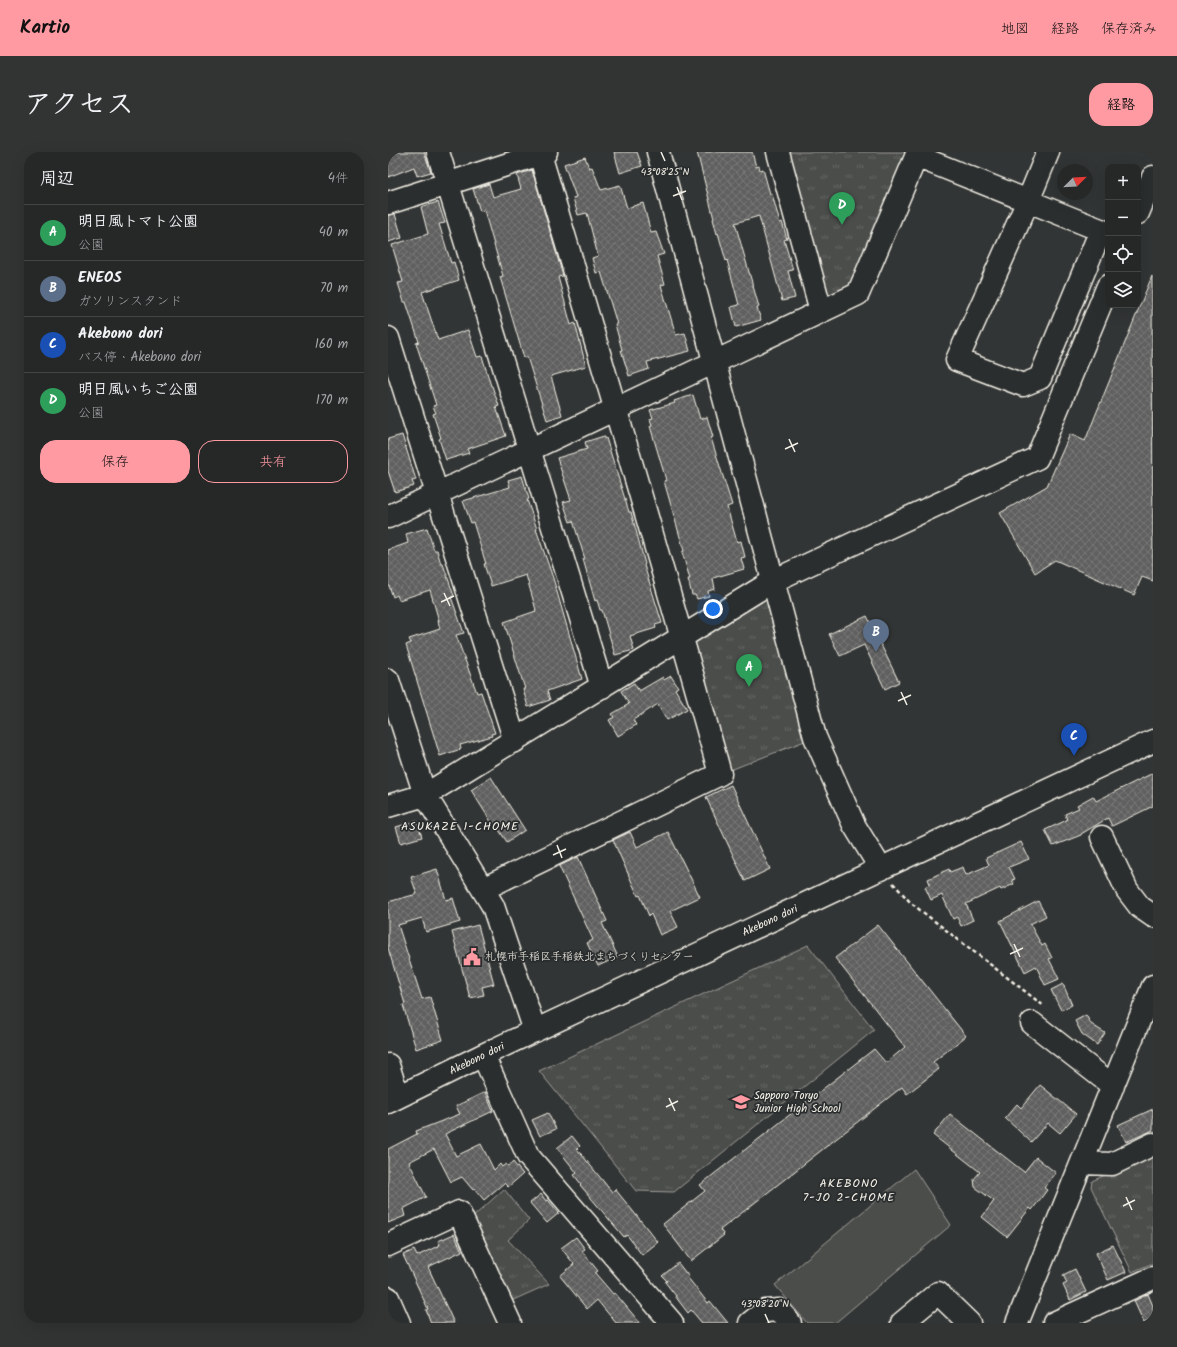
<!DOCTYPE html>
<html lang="ja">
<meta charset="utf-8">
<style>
:root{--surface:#262828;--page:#323434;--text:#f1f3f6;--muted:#a4a6a8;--line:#424445;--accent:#ff9aa2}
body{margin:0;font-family:Kalam,"Klee One",sans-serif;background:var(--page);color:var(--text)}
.controls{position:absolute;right:12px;top:12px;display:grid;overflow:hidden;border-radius:8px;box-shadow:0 4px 16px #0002}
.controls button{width:36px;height:36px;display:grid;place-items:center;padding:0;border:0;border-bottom:1px solid var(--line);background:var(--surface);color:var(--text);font:20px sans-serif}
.compass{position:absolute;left:669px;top:12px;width:36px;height:36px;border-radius:50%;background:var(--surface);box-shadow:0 4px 16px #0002;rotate:66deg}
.you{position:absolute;left:325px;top:457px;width:14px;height:14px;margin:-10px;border:3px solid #fff;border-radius:50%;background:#1a73e8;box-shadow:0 0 0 6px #1a73e833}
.badge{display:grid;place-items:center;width:26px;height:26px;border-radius:50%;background:var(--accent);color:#fff;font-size:13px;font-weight:700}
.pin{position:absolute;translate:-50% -33px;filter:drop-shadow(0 1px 2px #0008)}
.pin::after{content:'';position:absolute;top:21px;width:14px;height:12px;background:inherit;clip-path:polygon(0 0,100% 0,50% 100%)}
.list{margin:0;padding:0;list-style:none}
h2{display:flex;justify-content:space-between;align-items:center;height:52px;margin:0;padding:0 16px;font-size:17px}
h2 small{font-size:13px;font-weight:400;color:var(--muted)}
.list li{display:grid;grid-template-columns:26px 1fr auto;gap:12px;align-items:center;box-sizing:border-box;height:56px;padding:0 16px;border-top:1px solid var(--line)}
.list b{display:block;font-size:15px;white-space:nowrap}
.list p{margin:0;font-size:13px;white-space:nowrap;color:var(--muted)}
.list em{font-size:13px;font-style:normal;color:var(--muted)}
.actions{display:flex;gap:8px;padding:12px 16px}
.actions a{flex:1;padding:9px 0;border:1px solid var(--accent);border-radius:16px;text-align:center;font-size:14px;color:var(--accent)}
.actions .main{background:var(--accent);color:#111}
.icon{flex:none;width:22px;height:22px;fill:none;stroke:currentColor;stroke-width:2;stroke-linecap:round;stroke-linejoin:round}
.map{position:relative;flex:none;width:765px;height:1171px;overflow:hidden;border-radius:16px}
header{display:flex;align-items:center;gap:24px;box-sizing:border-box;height:56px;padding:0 20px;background:var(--accent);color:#111}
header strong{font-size:19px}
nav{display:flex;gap:22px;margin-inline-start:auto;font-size:14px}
.intro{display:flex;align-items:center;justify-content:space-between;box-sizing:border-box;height:96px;padding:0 24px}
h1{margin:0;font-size:28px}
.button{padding:10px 18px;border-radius:16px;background:var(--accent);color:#111;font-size:14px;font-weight:700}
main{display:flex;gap:24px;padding:0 24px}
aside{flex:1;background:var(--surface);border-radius:16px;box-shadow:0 4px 16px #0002}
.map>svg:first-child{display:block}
.green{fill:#4b4d4c;stroke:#a09f9a}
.park{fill:url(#park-tufts);stroke:#a09f9a}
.building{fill:url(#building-cross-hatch);stroke:#f4f1e8}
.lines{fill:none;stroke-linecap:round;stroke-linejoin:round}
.minor-casing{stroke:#f4f1e8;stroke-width:25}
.path{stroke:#f4f1e8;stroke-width:2.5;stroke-dasharray:4 3;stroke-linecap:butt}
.minor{stroke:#2a2d2e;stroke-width:22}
.ticks{fill:none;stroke:#f4f1e8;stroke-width:1.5}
.labels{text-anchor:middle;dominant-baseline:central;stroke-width:3.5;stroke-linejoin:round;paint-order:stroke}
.street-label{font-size:11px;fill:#f4f1e8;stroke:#2a2d2e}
.poi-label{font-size:11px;fill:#f4f1e8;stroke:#2a2d2e;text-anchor:start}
.neighbourhood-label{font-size:12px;letter-spacing:1px;fill:#f4f1e8;stroke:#2a2d2e}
.ticks-label{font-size:10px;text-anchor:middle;fill:#f4f1e8;stroke:#2a2d2e;stroke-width:3.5;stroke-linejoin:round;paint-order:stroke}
</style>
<header>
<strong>Kartio</strong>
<nav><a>地図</a><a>経路</a><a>保存済み</a></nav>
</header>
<div class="intro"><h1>アクセス</h1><a class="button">経路</a></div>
<main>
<aside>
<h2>周辺<small>4件</small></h2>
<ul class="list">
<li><span class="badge" style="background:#2e9e5b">A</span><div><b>明日風トマト公園</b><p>公園</p></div><em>40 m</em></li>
<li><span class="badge" style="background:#5c6f8a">B</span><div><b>ENEOS</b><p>ガソリンスタンド</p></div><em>70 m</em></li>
<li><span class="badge" style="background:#1a4fb4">C</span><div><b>Akebono dori</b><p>バス停 · Akebono dori</p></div><em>160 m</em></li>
<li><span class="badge" style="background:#2e9e5b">D</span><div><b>明日風いちご公園</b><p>公園</p></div><em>170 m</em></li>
</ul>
<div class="actions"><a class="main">保存</a><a>共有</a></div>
</aside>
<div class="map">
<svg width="765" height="1171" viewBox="0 0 765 1171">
<defs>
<pattern id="park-tufts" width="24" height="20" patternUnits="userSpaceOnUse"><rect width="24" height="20" fill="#4b4d4c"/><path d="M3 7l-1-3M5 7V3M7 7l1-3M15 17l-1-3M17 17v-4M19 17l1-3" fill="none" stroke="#666766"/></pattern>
<pattern id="building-cross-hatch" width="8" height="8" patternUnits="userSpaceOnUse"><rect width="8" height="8" fill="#5f605f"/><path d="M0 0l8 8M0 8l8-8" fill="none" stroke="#777776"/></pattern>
</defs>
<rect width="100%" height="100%" fill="#323535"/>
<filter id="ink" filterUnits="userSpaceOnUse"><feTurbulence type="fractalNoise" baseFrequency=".025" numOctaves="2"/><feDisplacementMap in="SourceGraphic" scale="8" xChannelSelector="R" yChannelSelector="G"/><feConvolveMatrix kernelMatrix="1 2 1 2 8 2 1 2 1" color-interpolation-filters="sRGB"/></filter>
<g filter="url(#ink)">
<!-- green -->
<path class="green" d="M526,1017L563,1073L447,1171H419L387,1133Z"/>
<!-- park -->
<path class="park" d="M390,0H530L470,142L433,159Z
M385,429L427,585L332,622L294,485Z
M420,793L486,878L286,1040L248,1039L151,919Z
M765,1001V1111L744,1120L703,1035L704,1029Z
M116,1037L141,1068L120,1088L161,1132L123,1149L85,1065Z"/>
<!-- building -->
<path class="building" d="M0,0H36L43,20L29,24L26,15L0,25Z
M226,0H249L254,14L232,21Z
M309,0H364L368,15L371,14L372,18L375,17L382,42H384L392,71L394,70L399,87L396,88L405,118L400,119L407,146L394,149L371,64L347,71L371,155L369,156L373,168L348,175L343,155L351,153L339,108L338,109L330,81L329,82L325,67H326Z
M197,5L201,16L204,15L213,38L232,33L239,56L255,51L263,81L268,80L276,102L269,104L277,132L273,133L288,183L297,181L302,199L259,210L261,217L241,224L233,198H234L227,172H229L213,120L208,121L204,106L210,104L199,61L190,63L185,46L188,45L176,12Z
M144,18L175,124L170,125L183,173L187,171L198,214L163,224L174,263L159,268L139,205L136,206L112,125L115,124L96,58L92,59L85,37L101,32L105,45L133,37L129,23Z
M50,50L57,71L51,72L63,111L66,110L71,128L34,140L50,188L80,178L89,205L94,204L103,234H104L111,254L108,255L118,284L79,297L81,301L58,308L51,287L53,286L45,262L48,261L45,254L48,253L28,191L31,190L18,150H16L10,131L15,130L4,93L40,82L33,55Z
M7,62L14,86L0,90V63Z
M764,124L765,429L754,425L746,443L667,408L647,421L612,361L659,334L682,282L697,289Z
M305,243L312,267L319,265L325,285L323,286L344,353L339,355L349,390L353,389L357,405L353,406L356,417L325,426L327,437L320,439L321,444L309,447L307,443H304L300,427H302L294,400L296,399L276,329L278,328L262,274L264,273L262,267L265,266L262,258L287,251L286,249Z
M14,283L28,328L24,329L26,334L7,340L0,319V287Z
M216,284V286H218L241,360H243L257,412L256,413L274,471L267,473L268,476L242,484L246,498L227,503L214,458H212L209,448L207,449L195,407H197L185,369L182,370L175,350L183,348L169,306L199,297L197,290Z
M134,324L141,347L139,348L149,377H148L165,426L194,527L159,539L162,548L140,555L135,537H137L116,470L148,459L147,458H148L138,423L103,434L96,412H98L85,370L83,371L75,349L122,335L120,328Z
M39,376L46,398H49L53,412H55L66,444L63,445L76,481L68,483L89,541L93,540L107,581L103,582L104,584L72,593L73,597L52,604L18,493L23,491L21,487L52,477L50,469H51L42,438L11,448L9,443L5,445L0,431V398L20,391L18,382Z
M479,464L511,530L497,537L476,493L452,504L441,482Z
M283,524L290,535L287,537L299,557L279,568L270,552L245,568L248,573L230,584L221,568L226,565L224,562L241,552L233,539L246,531L251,539L275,525L276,528Z
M765,621V654L724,674L720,666L693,682V683L665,694L657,678L679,668L677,662L691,656L689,653L705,644L708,649Z
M103,625L137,678L119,690L109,675L107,676L83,638Z
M343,633L382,717L357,729L318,645Z
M29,669L34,685L13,691L8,675Z
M242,680L249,695L280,680L312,745L282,759L290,775L272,783L263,762L261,764L252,743L250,744L225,688Z
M633,690L641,707L621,715L627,727L624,728L626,732L613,738L612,736L578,752L585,768L573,774L569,765L565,767L554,743L543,748L537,735L542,732L540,727L561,717L562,720L575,715L578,723L601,713L598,706Z
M190,705L219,769L214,771L230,805L210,814L199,791L205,788L171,714Z
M49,717L58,748L65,746L72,770L38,780L34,766L10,773L34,847L42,845L55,888L28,897L15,853L17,852L0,796V750L29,742L23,725Z
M650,749L658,764L642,772L654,794L657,792L664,806L661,807L671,827L657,833L648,814L637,820L612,769Z
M90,773L106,832L94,835L96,843L82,846L64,780Z
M490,773L578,884L545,910L551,917L519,942L514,935L332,1078L336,1083L303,1109L275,1072L317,1039L312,1033L486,897L498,911L517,895L447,806Z
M675,832L684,853L673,858L663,838Z
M698,863L703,872L717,881L709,893L694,882L687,869Z
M652,933L688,962L672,981L660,971L643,990L617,966L629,952L633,956Z
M97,940L105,959L57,982L68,1004L93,992L106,1018L112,1012L114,1015L118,1012L120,1014L125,1010L135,1022L120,1035L116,1031L96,1048L86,1036L85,1038L74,1025L63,1030L46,997L21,1010L38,1045L15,1057L17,1064L0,1071V997L29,982L28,979L72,962L68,954Z
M765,957V978L738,990L730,973Z
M160,961L168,977L152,984L144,968Z
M562,962L636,1020L648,1005L668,1021L656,1036L659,1038L644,1058L642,1056L619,1085L594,1065L606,1049L587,1035L586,1027L592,1020L545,983Z
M184,984L192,994L189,997L224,1040L227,1037L270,1090L254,1103L239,1083L236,1085L192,1033L193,1032L186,1023L189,1021L169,996Z
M153,1042L158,1049L160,1048L171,1061L159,1071L142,1051Z
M66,1082L74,1099L40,1115L66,1171H43L38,1158L40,1157L15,1103L26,1098L29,1104L52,1093L50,1089Z
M188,1085L197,1097L194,1099L210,1119L207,1121L225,1142L227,1141L252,1171H228L209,1148L199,1157L172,1124L186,1112L173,1096Z
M725,1093L738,1120L720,1128L708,1101Z
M290,1111L301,1125L300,1126L320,1151L322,1149L340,1171H314L303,1158L300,1161L287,1144H288L277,1130L279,1129L274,1124Z
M687,1117L698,1140L682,1148L675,1133L679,1131L675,1123Z
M760,1142L765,1154V1167L756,1171L746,1149Z"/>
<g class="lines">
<!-- minor casing -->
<g class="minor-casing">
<path id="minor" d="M50,0L214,535
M270,0L427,585L466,673L493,717
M390,0L433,159
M660,0L640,49L569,208L635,233L652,226L713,78
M528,4L720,81
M0,51L158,0
M750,61L765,25
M0,186L127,589
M0,365L470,142L530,0
M0,528L37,643L105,754L147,879
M0,654L37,643L385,429L649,306L720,134
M714,685L739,738L752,755L765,764
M95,737L332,622C275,414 213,208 152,2
M644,871L725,934
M95,903L140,1004L284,1171
M0,913L10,945
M0,950L95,903L765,589
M694,1011L724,1012L765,992
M0,1093L71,1060L122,1171
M0,1146L11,1171
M362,1171L377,1159L391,1158L402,1171
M514,1171L550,1141L581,1171
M629,1171L765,834
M666,1171L765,1126"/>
</g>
<!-- path -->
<path class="path" d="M505,731L523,751L656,854"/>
<!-- minor -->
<use href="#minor" class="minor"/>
</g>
</g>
<!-- ticks -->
<path class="ticks" d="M273,0L277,9M289,35L294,48M285,44L298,39M401,287L407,300M397,297L410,291M56,441L62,454M53,450L66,444M513,540L519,553M510,549L523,543M169,693L174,706M165,703L178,697M626,792L632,805M622,802L635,796M281,946L287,959M278,955L290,949M738,1045L744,1058M735,1054L747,1048M377,1162L381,1171"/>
<!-- icons -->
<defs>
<g id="civic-bare" transform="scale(1.38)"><path d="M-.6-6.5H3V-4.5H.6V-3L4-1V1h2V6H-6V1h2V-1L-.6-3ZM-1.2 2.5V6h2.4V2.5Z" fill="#ff9aa2" stroke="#2a2d2e" stroke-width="2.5" paint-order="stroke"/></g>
<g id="school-bare" transform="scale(1.38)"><path d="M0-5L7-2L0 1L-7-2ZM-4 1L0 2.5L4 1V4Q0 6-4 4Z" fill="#ff9aa2" stroke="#2a2d2e" stroke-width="2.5" paint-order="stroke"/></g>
</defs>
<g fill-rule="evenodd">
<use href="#civic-bare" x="84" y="805"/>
<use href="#school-bare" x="353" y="950"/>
</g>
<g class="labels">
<!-- street labels -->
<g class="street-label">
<text transform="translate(382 769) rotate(-25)">Akebono dori</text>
<text transform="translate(89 907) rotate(-26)">Akebono dori</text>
</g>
<!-- poi labels -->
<g class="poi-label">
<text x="97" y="805">札幌市手稲区手稲鉄北まちづくりセンター</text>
<text x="366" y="944">Sapporo Toryo<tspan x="366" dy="13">Junior High School</tspan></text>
</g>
<!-- neighbourhood labels -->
<g class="neighbourhood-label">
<text x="72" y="674">ASUKAZE 1-CHOME</text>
<text x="461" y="1031">AKEBONO<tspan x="461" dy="14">7-JO 2-CHOME</tspan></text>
</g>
</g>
<g class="ticks-label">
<text x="277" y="23">43°08'25"N</text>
<text x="377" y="1155">43°08'20"N</text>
</g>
</svg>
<div class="controls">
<button>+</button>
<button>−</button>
<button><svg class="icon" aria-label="locate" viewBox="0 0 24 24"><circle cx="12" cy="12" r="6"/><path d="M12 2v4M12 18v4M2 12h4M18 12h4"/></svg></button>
<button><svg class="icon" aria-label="layers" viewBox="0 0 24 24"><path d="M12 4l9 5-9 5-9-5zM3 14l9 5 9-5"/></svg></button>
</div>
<svg class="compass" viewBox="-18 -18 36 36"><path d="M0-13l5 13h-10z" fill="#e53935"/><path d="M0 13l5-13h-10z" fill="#a4a6a8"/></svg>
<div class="you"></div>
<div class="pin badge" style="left:361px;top:535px;background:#2e9e5b">A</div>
<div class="pin badge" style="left:488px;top:500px;background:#5c6f8a">B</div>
<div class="pin badge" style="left:686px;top:604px;background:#1a4fb4">C</div>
<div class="pin badge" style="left:454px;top:73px;background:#2e9e5b">D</div>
</div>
</main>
